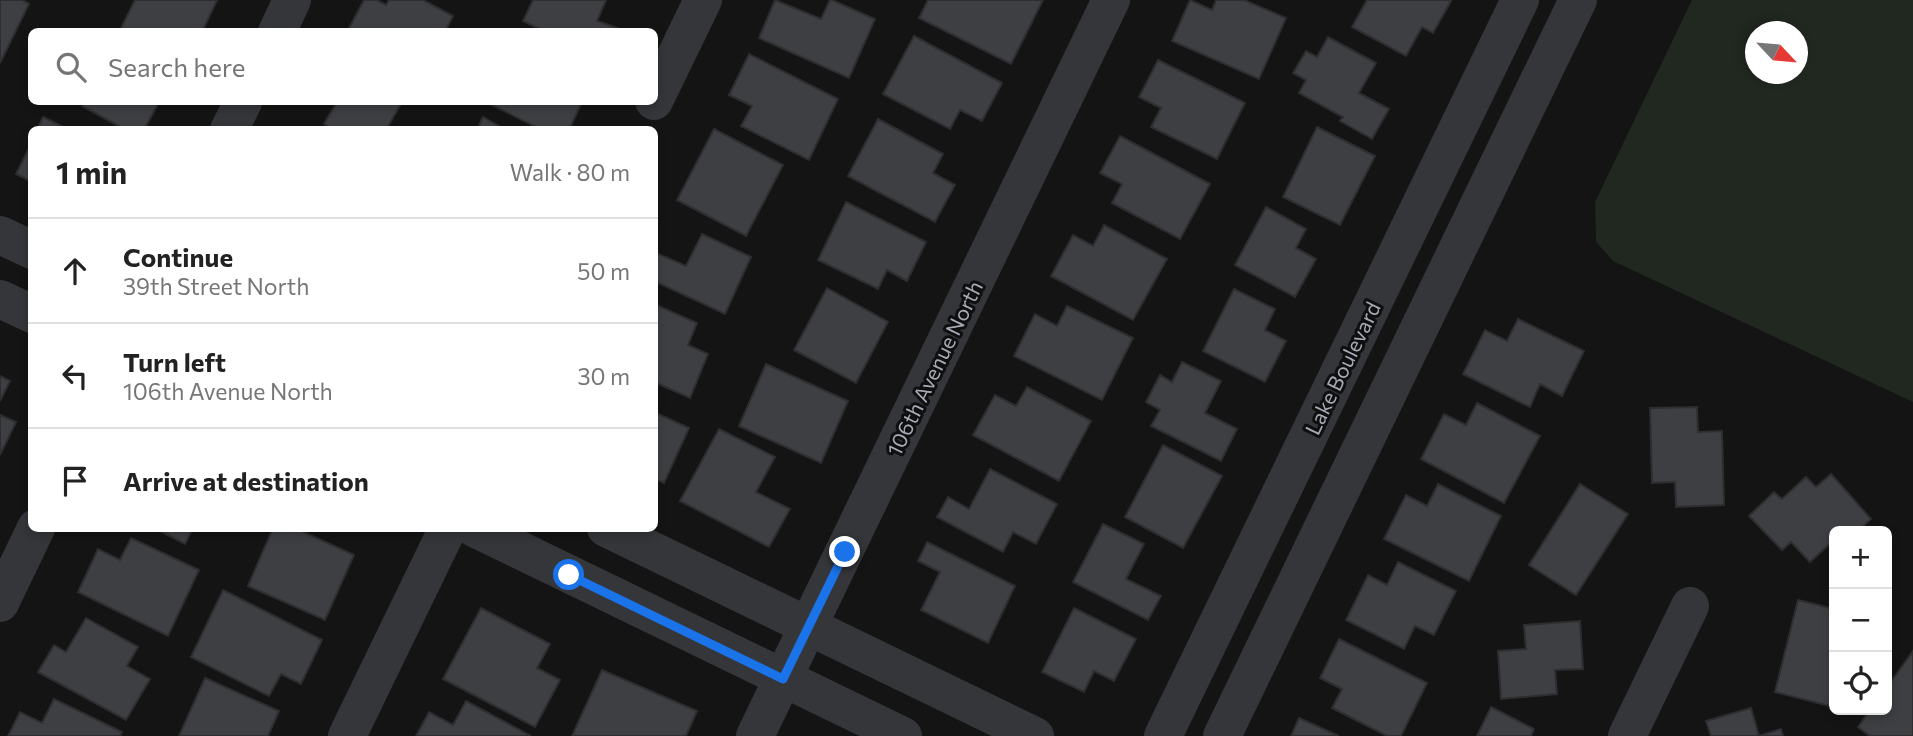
<!DOCTYPE html>
<meta charset="utf-8">
<style>
:root{--surface:#fff;--page:#f2f2f2;--text:#222;--muted:#767676;--line:#e0e0e0}
body{margin:0;font-family:Commissioner,sans-serif;background:var(--page);color:var(--text)}
.controls{position:absolute;right:21px;bottom:21px;display:grid;overflow:hidden;border-radius:10px;box-shadow:0 4px 10px #0003}
.controls button{width:63px;height:63px;display:grid;place-items:center;padding:0;border:0;border-bottom:2px solid var(--line);background:var(--surface);color:var(--text);font:35px sans-serif}
.compass{position:absolute;left:1745px;top:21px;width:63px;height:63px;border-radius:50%;background:var(--surface);box-shadow:0 4px 10px #0003;rotate:116deg}
.stop{position:absolute;width:21px;height:21px;margin:-16px;border:5px solid #1a73e8;border-radius:50%;background:#fff}
.stop.end{background:#1a73e8;border-color:#fff;box-shadow:0 2px 7px #0008}
.list{margin:0;padding:0;list-style:none}
h2{display:flex;justify-content:space-between;align-items:center;height:91px;margin:0;padding:0 28px;font-size:30px}
h2 small{font-size:23px;font-weight:400;color:var(--muted)}
.list li{display:grid;grid-template-columns:46px 1fr auto;gap:21px;align-items:center;box-sizing:border-box;height:105px;padding:0 28px;border-top:2px solid var(--line)}
.list b{display:block;font-size:26px;white-space:nowrap}
.list p{margin:0;font-size:23px;white-space:nowrap;color:var(--muted)}
.list em{font-size:23px;font-style:normal;color:var(--muted)}
.icon{flex:none;width:38px;height:38px;fill:none;stroke:currentColor;stroke-width:2;stroke-linecap:round;stroke-linejoin:round}
.map{position:relative;flex:none;width:1913px;height:736px;overflow:hidden}
.search{position:absolute;background:var(--surface);box-shadow:0 4px 10px #0003;left:28px;top:28px;width:630px;height:77px;display:flex;align-items:center;gap:18px;box-sizing:border-box;padding:0 24px;border-radius:10px;color:var(--muted);font-size:26px}
.panel{position:absolute;background:var(--surface);box-shadow:0 4px 10px #0003;left:28px;top:126px;width:630px;height:406px;border-radius:10px}
.map>svg:first-child{display:block}
.green{fill:#202820;fill-rule:evenodd}
.building{fill:#3e3f42;stroke:#2e2e31;stroke-width:2}
.lines{fill:none;stroke-linecap:round;stroke-linejoin:round}
.minor{stroke:#35363a;stroke-width:38}
.route{stroke:#1a73e8;stroke-width:9}
.labels{text-anchor:middle;dominant-baseline:central;stroke-width:6;stroke-linejoin:round;paint-order:stroke}
.street-label{font-size:21px;fill:#a6abb5;stroke:#0f0f10}
</style>
<div class="map">
<svg width="1913" height="736" viewBox="0 0 1913 736">
<rect width="100%" height="100%" fill="#141415"/>
<!-- green -->
<path class="green" d="M1692,0H1913V402L1613,261L1596,242L1595,202ZM1756,32H1798V74H1756Z"/>
<!-- building -->
<path class="building" d="M0,0H22L29,4L0,63Z
M135,0H217L202,32H128L121,28Z
M364,0H377L386,5L389,0H423L453,16L445,32H347Z
M533,0H606L597,21L618,28L616,32H546L523,21Z
M775,0L821,19L830,0H832L875,19L849,78L759,38Z
M928,0H1043L1011,64L919,18Z
M1190,0L1212,10L1216,0H1244L1286,18L1259,79L1172,41Z
M1367,0H1448L1451,1L1433,33L1422,27L1406,56L1352,27Z
M914,36L1002,83L982,121L960,110L950,129L883,94Z
M1328,37L1376,63L1359,93L1389,109L1372,139L1340,121L1343,117L1299,93L1306,80L1293,73L1306,51L1317,57Z
M749,54L838,99L809,160L741,126L752,106L729,95Z
M1158,60L1245,103L1217,159L1151,127L1161,108L1139,97Z
M84,102H159L144,130H126L82,106Z
M337,102H402L386,130H334L324,124Z
M486,102H582L569,130H542Z
M43,117L69,130H37Z
M483,117L506,130H477Z
M878,119L943,154L933,173L955,185L935,222L848,176Z
M1317,127L1375,156L1340,225L1283,197Z
M714,129L783,165L746,236L677,200Z
M1120,136L1210,184L1180,239L1112,203L1122,184L1100,173Z
M32,142V182L16,174Z
M846,202L926,242L907,281L887,270L878,289L818,260Z
M1266,207L1306,229L1296,248L1316,259L1295,297L1235,265Z
M1104,225L1167,259L1133,320L1051,276L1073,235L1093,246Z
M702,234L751,257L725,314L654,281V252L686,266Z
M827,288L888,322L856,383L794,350Z
M1234,289L1275,309L1265,330L1286,341L1265,382L1203,351Z
M654,304L697,323L688,345L708,354L690,398L654,382Z
M1067,306L1133,338L1102,400L1014,356L1035,314L1057,326Z
M1518,319L1584,351L1562,396L1540,384L1530,407L1463,374L1485,330L1507,341Z
M1182,362L1221,381L1205,413L1237,429L1221,461L1151,426L1160,410L1146,402L1160,375L1172,382Z
M766,364L848,401L821,463L739,426Z
M0,376L10,381L0,401Z
M1027,387L1091,421L1059,481L973,435L995,395L1016,406Z
M1477,403L1540,436L1504,503L1421,459L1444,414L1466,425Z
M1697,407L1698,432L1722,431L1724,505L1676,507L1675,482L1652,483L1650,408Z
M654,412L689,428L664,483L654,479Z
M0,415L16,422L0,455Z
M719,429L775,457L756,492L790,509L769,547L680,501Z
M1163,445L1222,476L1183,548L1125,517Z
M990,469L1057,504L1036,544L1013,532L1003,552L937,517L948,497L969,509Z
M1831,474L1871,519L1858,531H1852L1848,527L1843,531H1834V540L1810,562L1791,542L1782,550L1749,516L1774,492L1782,499L1806,477L1816,487Z
M1438,484L1501,516L1469,581L1384,539L1406,495L1427,506Z
M1580,484L1628,514L1576,595L1529,565Z
M1103,524L1144,544L1126,579L1161,596L1148,620L1073,582Z
M154,528H193L185,544Z
M273,528H295L354,555L325,620L248,586Z
M131,538L199,570L168,636L78,592L98,549L120,560Z
M927,542L1015,586L988,643L921,610L940,572L918,561Z
M1398,562L1456,591L1434,635L1415,626L1404,649L1346,620L1368,575L1387,585Z
M223,590L322,640L301,684L281,674L269,696L191,657Z
M1798,600L1834,609V689L1830,706L1775,692Z
M481,608L550,644L537,668L560,680L535,727L443,679Z
M1074,608L1136,639L1114,681L1094,671L1084,692L1042,672Z
M86,618L138,647L127,666L150,679L126,720L38,672L54,645L66,652Z
M1580,621L1583,669L1555,670L1557,694L1501,699L1498,651L1526,649L1524,625Z
M1339,639L1427,683L1401,736H1387L1332,708L1342,689L1320,678Z
M1913,651V736H1870L1858,727L1870,710H1887V687Z
M602,670L697,711L686,736H572Z
M205,678L279,711L268,736H179Z
M54,699L122,732L120,736H8L20,712L42,723Z
M466,701L531,736H416L429,712L453,725Z
M1491,707L1534,729L1531,736H1477Z
M1751,708L1759,736L1781,729L1783,736H1711L1706,721Z
M1299,718L1339,736H1291Z"/>
<g class="lines">
<!-- minor -->
<path class="minor" d="M277,32L292,0
M654,101L703,0
M229,130L243,102
M0,235L32,250
M0,299L32,314
M474,528L903,736
M606,528L1035,736
M0,603L36,528
M347,736L448,528
M755,736L1111,0
M1163,736L1520,0
M1222,736L1578,0
M1627,736L1690,606"/>
</g>
<g class="lines">
<!-- route -->
<path class="route" d="M569,575L783,679L845,552"/>
</g>
<g class="labels">
<!-- street labels -->
<g class="street-label">
<text transform="translate(934 368) rotate(-64)">106th Avenue North</text>
<text transform="translate(1342 368) rotate(-64)">Lake Boulevard</text>
</g>
</g>
</svg>
<div class="controls">
<button>+</button>
<button>−</button>
<button><svg class="icon" aria-label="locate" viewBox="0 0 24 24"><circle cx="12" cy="12" r="6"/><path d="M12 2v4M12 18v4M2 12h4M18 12h4"/></svg></button>
</div>
<svg class="compass" viewBox="-18 -18 36 36"><path d="M0-13l5 13h-10z" fill="#e53935"/><path d="M0 13l5-13h-10z" fill="#767676"/></svg>
<div class="stop" style="left:569px;top:575px"></div>
<div class="stop end" style="left:845px;top:552px"></div>
<div class="search"><svg class="icon" aria-label="search" viewBox="0 0 24 24"><circle cx="10" cy="10" r="6"/><path d="M15 15l6 6"/></svg>Search here</div>
<section class="panel">
<h2>1 min<small>Walk · 80 m</small></h2>
<ul class="list">
<li><svg class="icon" aria-label="ahead" viewBox="0 0 24 24"><path d="M12 20V5M6 11l6-6 6 6"/></svg><div><b>Continue</b><p>39th Street North</p></div><em>50 m</em></li>
<li><svg class="icon" aria-label="left" viewBox="0 0 24 24"><path d="M17 20v-9H6M10 6l-5 5 5 5"/></svg><div><b>Turn left</b><p>106th Avenue North</p></div><em>30 m</em></li>
<li><svg class="icon" aria-label="arrive" viewBox="0 0 24 24"><path d="M6 21V4h12l-3 4 3 4H6"/></svg><div><b>Arrive at destination</b></div></li>
</ul>
</section>
</div>
